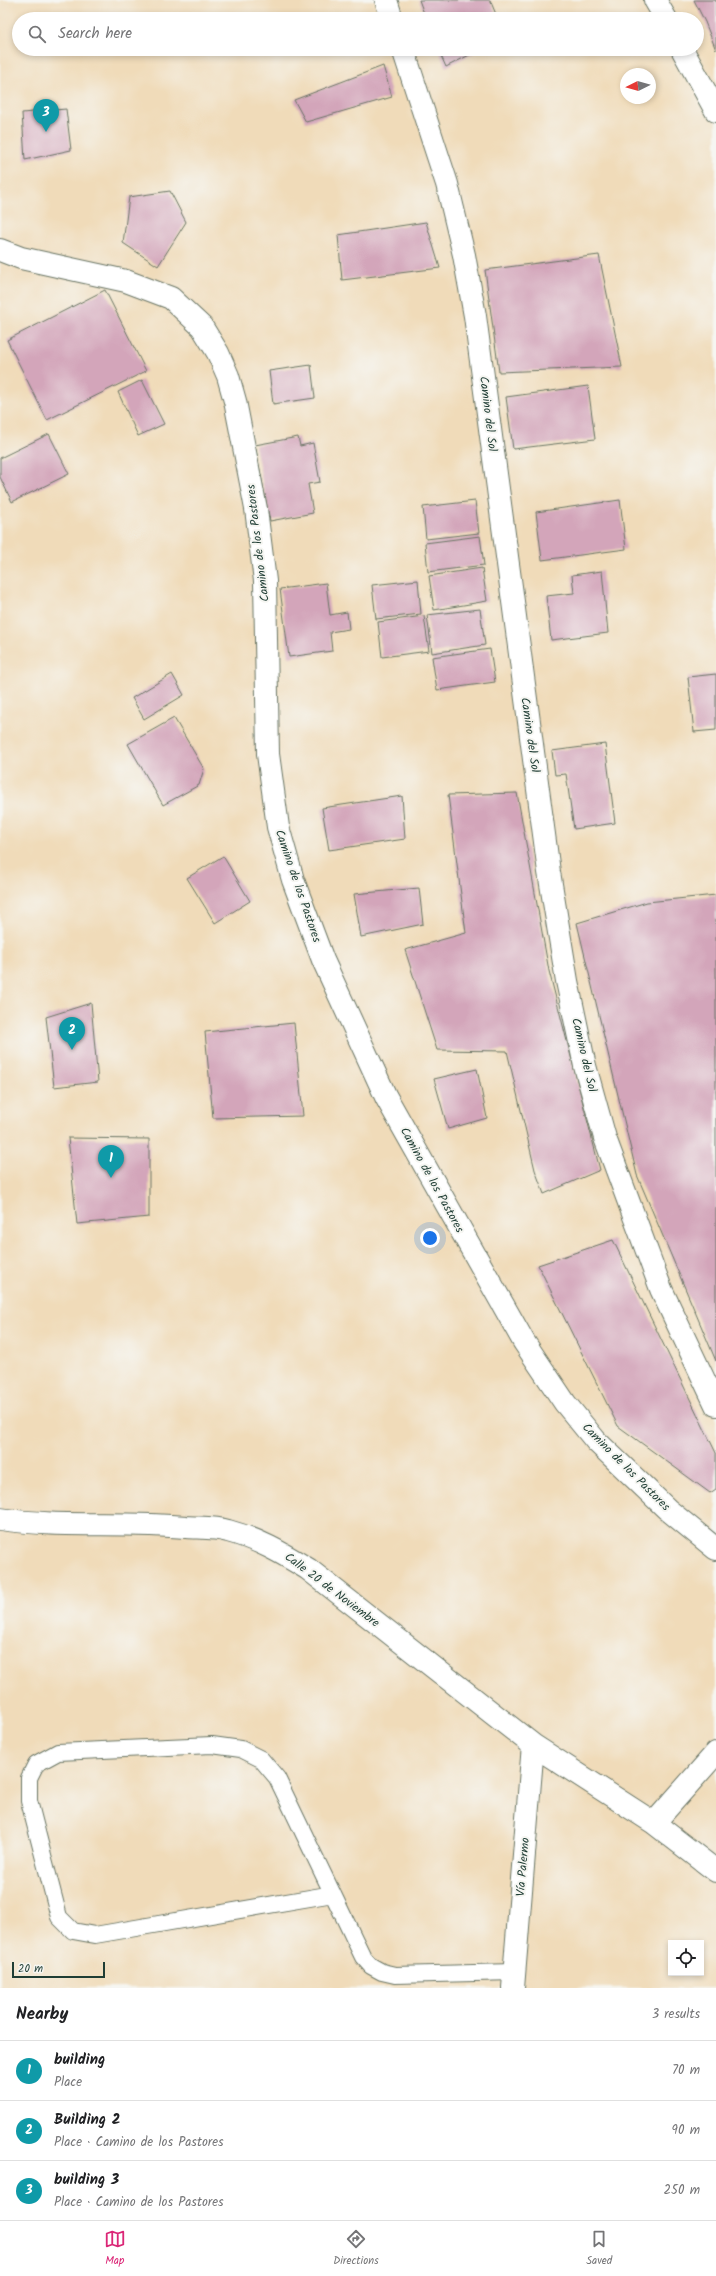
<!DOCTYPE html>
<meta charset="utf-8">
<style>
:root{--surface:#fff;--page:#f6f6f6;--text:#202124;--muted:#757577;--line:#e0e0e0;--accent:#db2777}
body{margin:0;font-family:Kalam,sans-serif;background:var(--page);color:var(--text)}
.controls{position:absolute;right:12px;bottom:12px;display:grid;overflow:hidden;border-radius:0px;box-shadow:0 2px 6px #0003}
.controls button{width:36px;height:36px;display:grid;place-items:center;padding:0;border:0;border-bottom:1px solid var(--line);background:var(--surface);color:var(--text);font:20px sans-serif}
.compass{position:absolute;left:620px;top:68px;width:36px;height:36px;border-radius:50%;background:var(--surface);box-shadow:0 2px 6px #0003;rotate:265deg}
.scale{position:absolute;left:12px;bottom:10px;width:93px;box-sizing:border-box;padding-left:4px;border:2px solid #1f3d34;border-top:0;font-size:11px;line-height:14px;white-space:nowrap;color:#1f3d34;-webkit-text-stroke:3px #f6f6f2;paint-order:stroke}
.you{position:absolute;left:430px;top:1238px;width:14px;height:14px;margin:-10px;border:3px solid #fff;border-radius:50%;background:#1a73e8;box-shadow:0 0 0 6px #1a73e833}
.badge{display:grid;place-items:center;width:26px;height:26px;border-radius:50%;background:var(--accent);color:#fff;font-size:13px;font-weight:700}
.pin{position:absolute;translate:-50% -33px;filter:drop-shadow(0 1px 2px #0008)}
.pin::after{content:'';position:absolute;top:21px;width:14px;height:12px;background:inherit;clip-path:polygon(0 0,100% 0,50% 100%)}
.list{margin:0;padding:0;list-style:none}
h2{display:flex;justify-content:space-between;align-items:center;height:52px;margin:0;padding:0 16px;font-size:17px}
h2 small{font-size:13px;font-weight:400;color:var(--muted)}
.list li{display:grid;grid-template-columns:26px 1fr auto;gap:12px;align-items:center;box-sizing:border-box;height:60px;padding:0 16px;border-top:1px solid var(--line)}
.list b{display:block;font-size:15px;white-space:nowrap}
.list p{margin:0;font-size:13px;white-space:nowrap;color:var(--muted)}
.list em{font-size:13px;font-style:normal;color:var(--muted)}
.icon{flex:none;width:22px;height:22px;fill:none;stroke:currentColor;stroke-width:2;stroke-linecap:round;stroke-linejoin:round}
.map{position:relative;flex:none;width:716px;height:1988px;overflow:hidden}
.search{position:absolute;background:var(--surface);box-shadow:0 2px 6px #0003;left:12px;right:12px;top:12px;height:44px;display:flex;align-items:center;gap:10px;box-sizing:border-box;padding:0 14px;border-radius:22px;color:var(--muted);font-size:15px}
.sheet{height:232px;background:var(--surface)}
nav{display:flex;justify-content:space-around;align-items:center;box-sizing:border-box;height:56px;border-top:1px solid var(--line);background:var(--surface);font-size:11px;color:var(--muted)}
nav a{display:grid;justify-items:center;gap:2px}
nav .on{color:var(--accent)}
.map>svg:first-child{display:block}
.building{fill:#d3a5ba}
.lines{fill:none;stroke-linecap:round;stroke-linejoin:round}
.lane-casing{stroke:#687463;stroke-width:18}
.street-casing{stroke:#687463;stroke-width:24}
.lane{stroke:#fff;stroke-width:16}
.street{stroke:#fff;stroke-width:22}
.labels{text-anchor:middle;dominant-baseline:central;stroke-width:4;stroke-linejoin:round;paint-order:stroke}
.street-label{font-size:12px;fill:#1f3d34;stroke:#f6f6f2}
</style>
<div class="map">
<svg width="716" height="1988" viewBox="0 0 716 1988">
<rect width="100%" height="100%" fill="#f6f6f2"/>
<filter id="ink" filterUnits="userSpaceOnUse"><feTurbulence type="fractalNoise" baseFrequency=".025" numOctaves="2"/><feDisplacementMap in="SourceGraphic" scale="8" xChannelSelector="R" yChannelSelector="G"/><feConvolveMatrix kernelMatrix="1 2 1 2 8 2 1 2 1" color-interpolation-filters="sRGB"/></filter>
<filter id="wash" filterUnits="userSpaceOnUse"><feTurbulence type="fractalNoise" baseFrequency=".012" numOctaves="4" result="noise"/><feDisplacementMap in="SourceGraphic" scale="16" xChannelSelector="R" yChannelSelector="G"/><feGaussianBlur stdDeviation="0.9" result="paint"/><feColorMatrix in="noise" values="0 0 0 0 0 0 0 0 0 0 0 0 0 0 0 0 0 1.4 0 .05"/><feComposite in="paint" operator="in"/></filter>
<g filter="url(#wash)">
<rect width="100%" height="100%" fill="#f0dbb9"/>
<g id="blocks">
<!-- building -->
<path class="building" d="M419,0H490L498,19H426Z
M694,0H716V50L705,22Z
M438,49H481L446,67Z
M383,66L392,97L306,122L294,100Z
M66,109L71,150L25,160L22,113Z
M170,191L186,222L158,266L123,243L129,197Z
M426,222L440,268L342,280L338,235Z
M599,255L622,367L499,372L485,270Z
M105,290L146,371L47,420L7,340Z
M311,365L315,398L273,404L269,371Z
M142,380L164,424L138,436L118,392Z
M588,386L595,439L513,449L506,397Z
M49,434L69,474L12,502L0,477V458Z
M298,437L300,446L313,443L320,482L308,484L313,513L270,521L255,445Z
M620,500L626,549L542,560L536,512Z
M475,501L479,533L426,539L423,507Z
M480,536L484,565L428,572L425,543Z
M482,568L487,601L434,610L429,576Z
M602,571L608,633L551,640L546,596L574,593L572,575Z
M418,580L421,614L376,619L372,585Z
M326,583L330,615L347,612L349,629L330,632L332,651L289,657L280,589Z
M480,609L485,645L432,653L427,615Z
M424,616L429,651L382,657L378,622Z
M490,649L495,682L437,690L432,657Z
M172,674L184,695L144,719L132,698Z
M716,674V730L694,732L688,677Z
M174,718L204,769L199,785L163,805L128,744Z
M605,744L615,823L574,829L566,774L555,775L552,751Z
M517,793L549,971L600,1170L544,1194L535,1170L507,1051L437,1050L405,950L466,933L448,795Z
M402,796L405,839L329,850L322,808Z
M223,856L250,901L215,923L187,878Z
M419,888L423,924L361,937L354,894Z
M716,895V1361L637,1175L577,923L647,902Z
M91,1003L98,1082L54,1087L46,1017Z
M294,1023L303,1116L213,1118L205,1032Z
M477,1069L487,1118L448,1129L434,1079Z
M68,1138L149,1139V1217L77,1224Z
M613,1240L716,1453V1489L710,1493L618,1426L538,1265Z"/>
</g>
</g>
<g filter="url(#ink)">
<use href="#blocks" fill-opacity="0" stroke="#687463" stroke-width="1"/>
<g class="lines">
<!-- lane casing -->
<g class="lane-casing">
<path id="lane" d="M333,1894L95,1935L73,1931L59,1917L29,1801V1778L36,1764L58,1752L212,1745L241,1749L261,1759L277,1778L363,1957L371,1966L382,1972L395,1975L514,1972"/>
</g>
<!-- street casing -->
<g class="street-casing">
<path id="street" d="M386,0L392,19
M655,0L666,19
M403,49L447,184L464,255L475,316L549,872L567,981L585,1066L605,1138L661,1289L716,1405
M682,49L716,111
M0,250L21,258L126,281L171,298L202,327L218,353L228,376L235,401L256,509L265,581L268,754L278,827L293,880L323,960L386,1097L524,1342L565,1403L596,1441L667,1509L716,1549
M0,1519C61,1528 124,1521 186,1527C200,1528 215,1527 228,1531C258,1539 282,1553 308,1569L533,1745L654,1823L716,1753
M654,1823L716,1871
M513,1988L533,1745"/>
</g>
<!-- lane -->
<use href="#lane" class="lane"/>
<!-- street -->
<use href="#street" class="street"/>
</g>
</g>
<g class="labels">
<!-- street labels -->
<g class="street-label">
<text transform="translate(488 414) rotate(83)">Camino del Sol</text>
<text transform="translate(258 543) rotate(-97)">Camino de los Pastores</text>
<text transform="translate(530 735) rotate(82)">Camino del Sol</text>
<text transform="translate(298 886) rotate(71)">Camino de los Pastores</text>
<text transform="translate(584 1055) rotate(77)">Camino del Sol</text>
<text transform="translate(432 1180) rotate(61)">Camino de los Pastores</text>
<text transform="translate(626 1467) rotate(45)">Camino de los Pastores</text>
<text transform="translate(332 1590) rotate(37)">Calle 20 de Noviembre</text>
<text transform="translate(523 1867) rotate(-85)">Vía Palermo</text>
</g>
</g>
</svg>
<div class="controls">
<button><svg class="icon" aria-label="locate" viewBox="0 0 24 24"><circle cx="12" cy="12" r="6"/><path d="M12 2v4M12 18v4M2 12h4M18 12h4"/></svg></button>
</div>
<svg class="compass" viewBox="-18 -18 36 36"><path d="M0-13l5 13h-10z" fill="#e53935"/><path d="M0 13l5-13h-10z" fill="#757577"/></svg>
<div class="scale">20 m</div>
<div class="you"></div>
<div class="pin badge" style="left:111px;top:1178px;background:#0f9aa8">1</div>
<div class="pin badge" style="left:72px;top:1050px;background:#0f9aa8">2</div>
<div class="pin badge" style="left:46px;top:132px;background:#0f9aa8">3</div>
<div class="search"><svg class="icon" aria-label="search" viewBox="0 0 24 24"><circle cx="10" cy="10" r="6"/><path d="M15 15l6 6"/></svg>Search here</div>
</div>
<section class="sheet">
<h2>Nearby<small>3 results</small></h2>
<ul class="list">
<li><span class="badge" style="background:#0f9aa8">1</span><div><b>building</b><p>Place</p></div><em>70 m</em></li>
<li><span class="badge" style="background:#0f9aa8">2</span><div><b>Building 2</b><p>Place · Camino de los Pastores</p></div><em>90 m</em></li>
<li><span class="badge" style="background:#0f9aa8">3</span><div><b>building 3</b><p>Place · Camino de los Pastores</p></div><em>250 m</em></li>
</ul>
</section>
<nav>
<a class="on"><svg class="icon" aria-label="map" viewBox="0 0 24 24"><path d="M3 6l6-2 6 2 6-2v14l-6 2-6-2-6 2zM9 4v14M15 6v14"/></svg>Map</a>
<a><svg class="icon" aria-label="directions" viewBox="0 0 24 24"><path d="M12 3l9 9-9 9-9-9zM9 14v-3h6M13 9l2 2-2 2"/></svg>Directions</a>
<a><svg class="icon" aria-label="saved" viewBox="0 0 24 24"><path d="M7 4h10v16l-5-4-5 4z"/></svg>Saved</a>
</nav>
